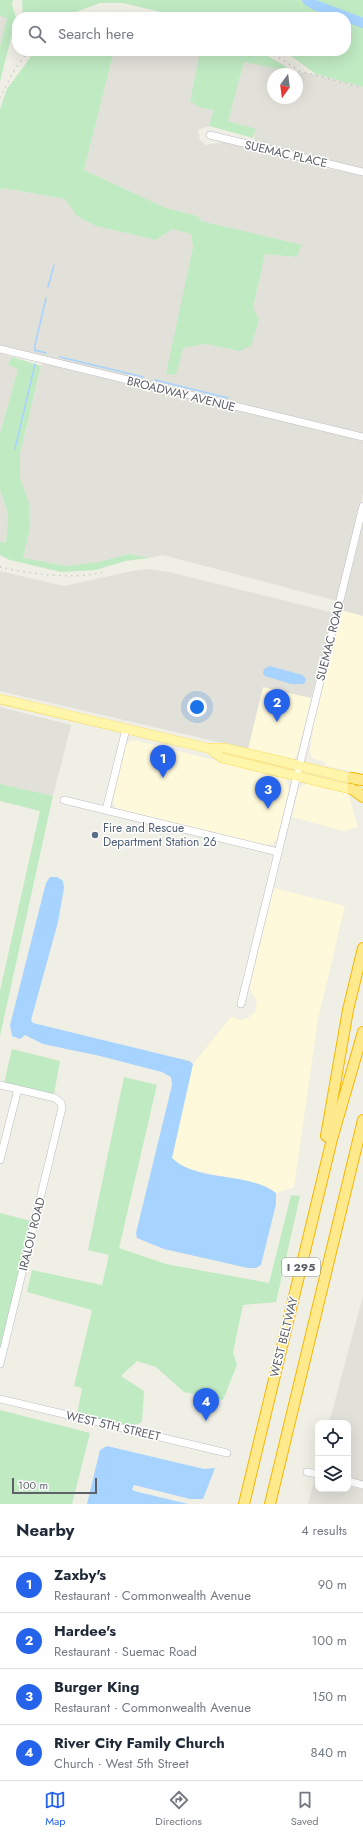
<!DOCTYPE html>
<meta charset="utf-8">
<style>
:root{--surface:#fff;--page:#f2f2f3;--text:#1f2937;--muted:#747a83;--line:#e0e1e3;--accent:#2563eb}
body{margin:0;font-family:Jost,sans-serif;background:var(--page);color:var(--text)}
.controls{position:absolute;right:12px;bottom:12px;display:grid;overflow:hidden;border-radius:8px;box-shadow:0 4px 16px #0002}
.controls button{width:36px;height:36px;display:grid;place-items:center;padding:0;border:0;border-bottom:1px solid var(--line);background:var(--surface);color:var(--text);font:20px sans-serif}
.compass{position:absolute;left:267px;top:68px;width:36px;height:36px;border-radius:50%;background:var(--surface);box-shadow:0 4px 16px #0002;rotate:194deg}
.scale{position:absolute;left:12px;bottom:10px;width:85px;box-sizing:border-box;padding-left:4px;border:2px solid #5c6067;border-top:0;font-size:11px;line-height:14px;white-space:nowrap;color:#5c6067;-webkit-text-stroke:3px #fff;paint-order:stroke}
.you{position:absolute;left:197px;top:707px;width:14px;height:14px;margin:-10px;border:3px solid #fff;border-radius:50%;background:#1a73e8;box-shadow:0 0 0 6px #1a73e833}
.badge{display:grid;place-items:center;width:26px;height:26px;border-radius:50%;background:var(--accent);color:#fff;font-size:13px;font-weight:700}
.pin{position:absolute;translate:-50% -33px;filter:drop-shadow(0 1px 2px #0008)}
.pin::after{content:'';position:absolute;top:21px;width:14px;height:12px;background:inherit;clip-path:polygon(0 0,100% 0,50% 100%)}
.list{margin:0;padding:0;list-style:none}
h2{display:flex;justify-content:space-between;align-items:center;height:52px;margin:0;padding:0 16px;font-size:17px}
h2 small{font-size:13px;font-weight:400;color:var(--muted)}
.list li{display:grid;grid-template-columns:26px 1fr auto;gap:12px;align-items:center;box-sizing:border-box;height:56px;padding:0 16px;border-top:1px solid var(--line)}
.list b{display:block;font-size:15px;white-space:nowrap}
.list p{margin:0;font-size:13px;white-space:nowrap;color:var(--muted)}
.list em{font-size:13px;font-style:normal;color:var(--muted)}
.icon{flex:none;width:22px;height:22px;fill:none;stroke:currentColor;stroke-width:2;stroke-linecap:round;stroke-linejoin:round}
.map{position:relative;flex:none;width:363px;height:1504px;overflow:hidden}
.search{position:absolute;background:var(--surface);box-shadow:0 4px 16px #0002;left:12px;right:12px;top:12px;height:44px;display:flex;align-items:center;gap:10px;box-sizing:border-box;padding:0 14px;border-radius:16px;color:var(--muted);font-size:15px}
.sheet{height:276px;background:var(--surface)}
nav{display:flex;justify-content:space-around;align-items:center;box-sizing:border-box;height:56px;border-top:1px solid var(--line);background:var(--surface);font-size:11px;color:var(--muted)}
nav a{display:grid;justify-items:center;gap:2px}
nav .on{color:var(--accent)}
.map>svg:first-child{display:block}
.commercial{fill:#fff9db}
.industrial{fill:#e1e0d9;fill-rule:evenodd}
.green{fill:#bfeac2}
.water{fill:#a6d3ff}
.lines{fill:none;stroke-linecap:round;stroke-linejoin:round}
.stream{stroke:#a6d3ff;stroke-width:1.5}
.river{stroke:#a6d3ff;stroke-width:10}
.minor-casing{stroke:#bcbec5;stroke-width:8}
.major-casing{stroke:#fed850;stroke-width:10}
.highway-casing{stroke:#f5b700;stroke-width:12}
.minor{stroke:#fff;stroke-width:7}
.major{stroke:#fff6ab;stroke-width:9}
.highway{stroke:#ffe98d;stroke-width:10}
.rail{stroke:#b8b9ba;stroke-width:1.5;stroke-dasharray:1 5;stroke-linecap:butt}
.service-dot{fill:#5c6f8a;stroke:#fff;stroke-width:1.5}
.labels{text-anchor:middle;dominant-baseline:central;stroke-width:3;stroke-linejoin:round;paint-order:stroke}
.shield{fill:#fff;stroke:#8d9095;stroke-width:1}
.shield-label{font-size:11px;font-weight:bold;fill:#5c6067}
.street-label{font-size:12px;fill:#5c6067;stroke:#fff}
.service-label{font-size:12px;fill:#4e5e75;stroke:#fff;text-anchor:start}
</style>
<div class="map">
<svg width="363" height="1504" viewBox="0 0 363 1504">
<rect width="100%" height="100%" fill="#f0efe5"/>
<!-- commercial -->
<path class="commercial" d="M341,610L363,616V774L327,766L323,761L312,758L310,751L314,725Z
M263,687L311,698L297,755L292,760L248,749Z
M134,740L286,778L289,789L277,839L272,844L265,845L116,808L113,800L126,745L128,742Z
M309,783L348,793L358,827L343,831L292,817L299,789L303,785Z
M274,888L345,906L318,1019L294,1187L276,1193L268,1188L255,1183L190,1169L179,1164L172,1158L193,1064L231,1017L241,1020L248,1018L255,1012L257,1000L250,990L251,982Z"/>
<!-- industrial -->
<path class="industrial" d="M0,16L7,17L0,46Z
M114,51H191L199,56L190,101L201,108L214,110L209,126L198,130L200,140L206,145L224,142L322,165L324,168L363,175V435L0,346V190L3,188L65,199L77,216L96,226L156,240L172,229L191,234L193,247L167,374L176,375L182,348L206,344L239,351L253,308L265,254L295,257L301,245L201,221L198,216L166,208L84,170Z
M244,62L287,71L316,74L363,87V169L254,142L255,129L228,121ZM273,74H297V98H273Z
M0,353L12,357L8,365L18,369L0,434Z
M42,363L363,441V494L337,601L163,555L150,558L129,554L98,562L68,566L23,558L30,529L29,503L20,478V454Z
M0,489L8,514L6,543L0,542Z
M363,521V616L341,610Z
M149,569L169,572L334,613L311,698L263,687L248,749L0,691V571L64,586L132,571Z
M0,707L71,725L53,796L0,784Z
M363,1296V1504H308L318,1465V1489H348V1423H329Z"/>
<!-- green -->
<path class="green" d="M0,0H13L12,4L16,18L0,82V46L7,18L0,16Z
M22,0H363V87L316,74L284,51H346V17H182L123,3H100L62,17H23Z
M35,51H114L84,170L166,208L198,216L201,221L302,245L296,257L265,254L253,308L259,319L251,346L239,351L206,344L183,348L176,375L166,374L193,247L191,234L172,229L156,240L96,226L77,216L65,199L3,188L0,190V109L7,89Z
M191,51H259L285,66L287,71L244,62L228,121L256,129L253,138L209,126L214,110L201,108L190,101L199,56Z
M12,357L41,366L20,454V478L29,503L30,529L23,558L68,566L98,562L129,554L150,558L125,561L96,570L61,572L10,560L0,555V542L6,543L8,514L0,489V434L18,369L8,365Z
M0,784L53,796L0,1036V991L40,811L0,801Z
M12,1049L60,1061L54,1094L4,1083Z
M124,1077L157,1085L119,1248L166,1264L269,1283L291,1195L300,1196L276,1302L243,1305L233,1352L237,1365L223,1400L184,1392L156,1367L137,1361L121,1376L144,1391L142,1422L130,1427L77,1415L82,1388L74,1386L92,1310L27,1292L32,1270L102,1285L109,1255L88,1250Z
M0,1213L31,1221L0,1354Z
M0,1410L90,1433L72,1504H0Z"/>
<!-- water -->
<path class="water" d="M270,666L302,675L306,679L304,684H291L265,676L263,673L264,669Z
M50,877H57L63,881L64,888L58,922L31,1020L33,1023L189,1061L193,1064L172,1158C198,1183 247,1171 276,1193V1204L261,1265L256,1268H248L164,1249L137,1238L136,1233L172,1085L171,1077L162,1072L100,1056L43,1044L25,1035L20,1039L12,1036L10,1025L46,883Z
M107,1446L204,1469L215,1468L203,1499H190L134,1485L132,1489L134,1491L188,1504H87L100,1450Z"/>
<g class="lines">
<!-- stream -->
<path class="stream" d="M48,287L54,265
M35,350L46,353
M35,351V345L46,298
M60,357L143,377
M155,380L228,398
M15,449L35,364"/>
<!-- river -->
<path class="river" d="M307,0L315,5L363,23"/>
<!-- minor casing -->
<g class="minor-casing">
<path id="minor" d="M210,135L363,172
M0,349L363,437
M64,800L278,852
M106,810L126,729
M241,1004L363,506
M0,1085L55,1098L61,1103L62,1108L0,1364
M0,1160L18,1089
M0,1399L227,1453
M307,1472L318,1474
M348,1481L363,1485"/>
</g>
<!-- major casing -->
<g class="major-casing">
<path id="major" d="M0,699L207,748H225L359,780
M210,749L222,758L358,791"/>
</g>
<!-- highway casing -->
<g class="highway-casing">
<path id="highway" d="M352,778L363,780
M352,789L363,797
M326,1136L348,1010L363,948
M244,1504L332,1139L363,1032
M270,1504L363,1120"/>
</g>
<!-- minor -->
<use href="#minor" class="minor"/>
<!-- major -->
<use href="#major" class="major"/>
<!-- highway -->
<use href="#highway" class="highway"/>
<!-- rail -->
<path class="rail" d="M82,17C107,11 131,11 155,17
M269,51L300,71L363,88
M0,98L13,72L28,51
M0,567C31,574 74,580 104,572"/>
</g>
<!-- markers -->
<circle class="service-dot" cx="95" cy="835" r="4"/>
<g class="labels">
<!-- shield labels -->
<rect class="shield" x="282" y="1258" width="38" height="18" rx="3"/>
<g class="shield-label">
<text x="301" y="1267">I 295</text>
</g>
<!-- street labels -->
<g class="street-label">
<text transform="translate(286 154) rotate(13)">SUEMAC PLACE</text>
<text transform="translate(181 394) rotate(14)">BROADWAY AVENUE</text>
<text transform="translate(330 641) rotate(-76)">SUEMAC ROAD</text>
<text transform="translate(32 1234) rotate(-76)">IRALOU ROAD</text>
<text transform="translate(284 1337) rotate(-76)">WEST BELTWAY</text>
<text transform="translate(113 1426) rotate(13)">WEST 5TH STREET</text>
</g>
<!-- service labels -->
<g class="service-label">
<text x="103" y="828">Fire and Rescue<tspan x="103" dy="14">Department Station 26</tspan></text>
</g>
</g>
</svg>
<div class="controls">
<button><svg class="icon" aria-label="locate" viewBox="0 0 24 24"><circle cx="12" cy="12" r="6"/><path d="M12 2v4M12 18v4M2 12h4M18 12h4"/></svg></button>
<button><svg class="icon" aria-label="layers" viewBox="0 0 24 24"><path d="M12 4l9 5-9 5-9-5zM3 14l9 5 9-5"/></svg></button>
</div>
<svg class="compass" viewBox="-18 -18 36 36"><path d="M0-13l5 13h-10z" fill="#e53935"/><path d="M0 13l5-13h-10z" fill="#747a83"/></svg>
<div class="scale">100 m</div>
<div class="you"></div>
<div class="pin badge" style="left:163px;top:778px">1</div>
<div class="pin badge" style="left:277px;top:722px">2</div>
<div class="pin badge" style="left:268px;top:809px">3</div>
<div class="pin badge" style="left:206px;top:1421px">4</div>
<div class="search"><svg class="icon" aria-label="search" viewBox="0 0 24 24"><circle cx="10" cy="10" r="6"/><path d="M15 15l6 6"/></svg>Search here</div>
</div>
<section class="sheet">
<h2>Nearby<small>4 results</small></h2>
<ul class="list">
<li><span class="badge">1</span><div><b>Zaxby's</b><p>Restaurant · Commonwealth Avenue</p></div><em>90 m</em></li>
<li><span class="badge">2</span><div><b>Hardee's</b><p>Restaurant · Suemac Road</p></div><em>100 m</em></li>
<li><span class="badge">3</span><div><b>Burger King</b><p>Restaurant · Commonwealth Avenue</p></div><em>150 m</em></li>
<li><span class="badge">4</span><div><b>River City Family Church</b><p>Church · West 5th Street</p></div><em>840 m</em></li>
</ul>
</section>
<nav>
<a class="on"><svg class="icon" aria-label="map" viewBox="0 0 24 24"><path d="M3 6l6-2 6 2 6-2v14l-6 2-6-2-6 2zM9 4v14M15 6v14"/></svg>Map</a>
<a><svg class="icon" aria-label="directions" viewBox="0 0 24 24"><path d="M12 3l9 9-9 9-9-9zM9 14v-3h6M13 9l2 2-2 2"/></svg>Directions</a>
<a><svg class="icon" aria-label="saved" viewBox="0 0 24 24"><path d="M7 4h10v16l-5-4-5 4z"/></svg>Saved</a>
</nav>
